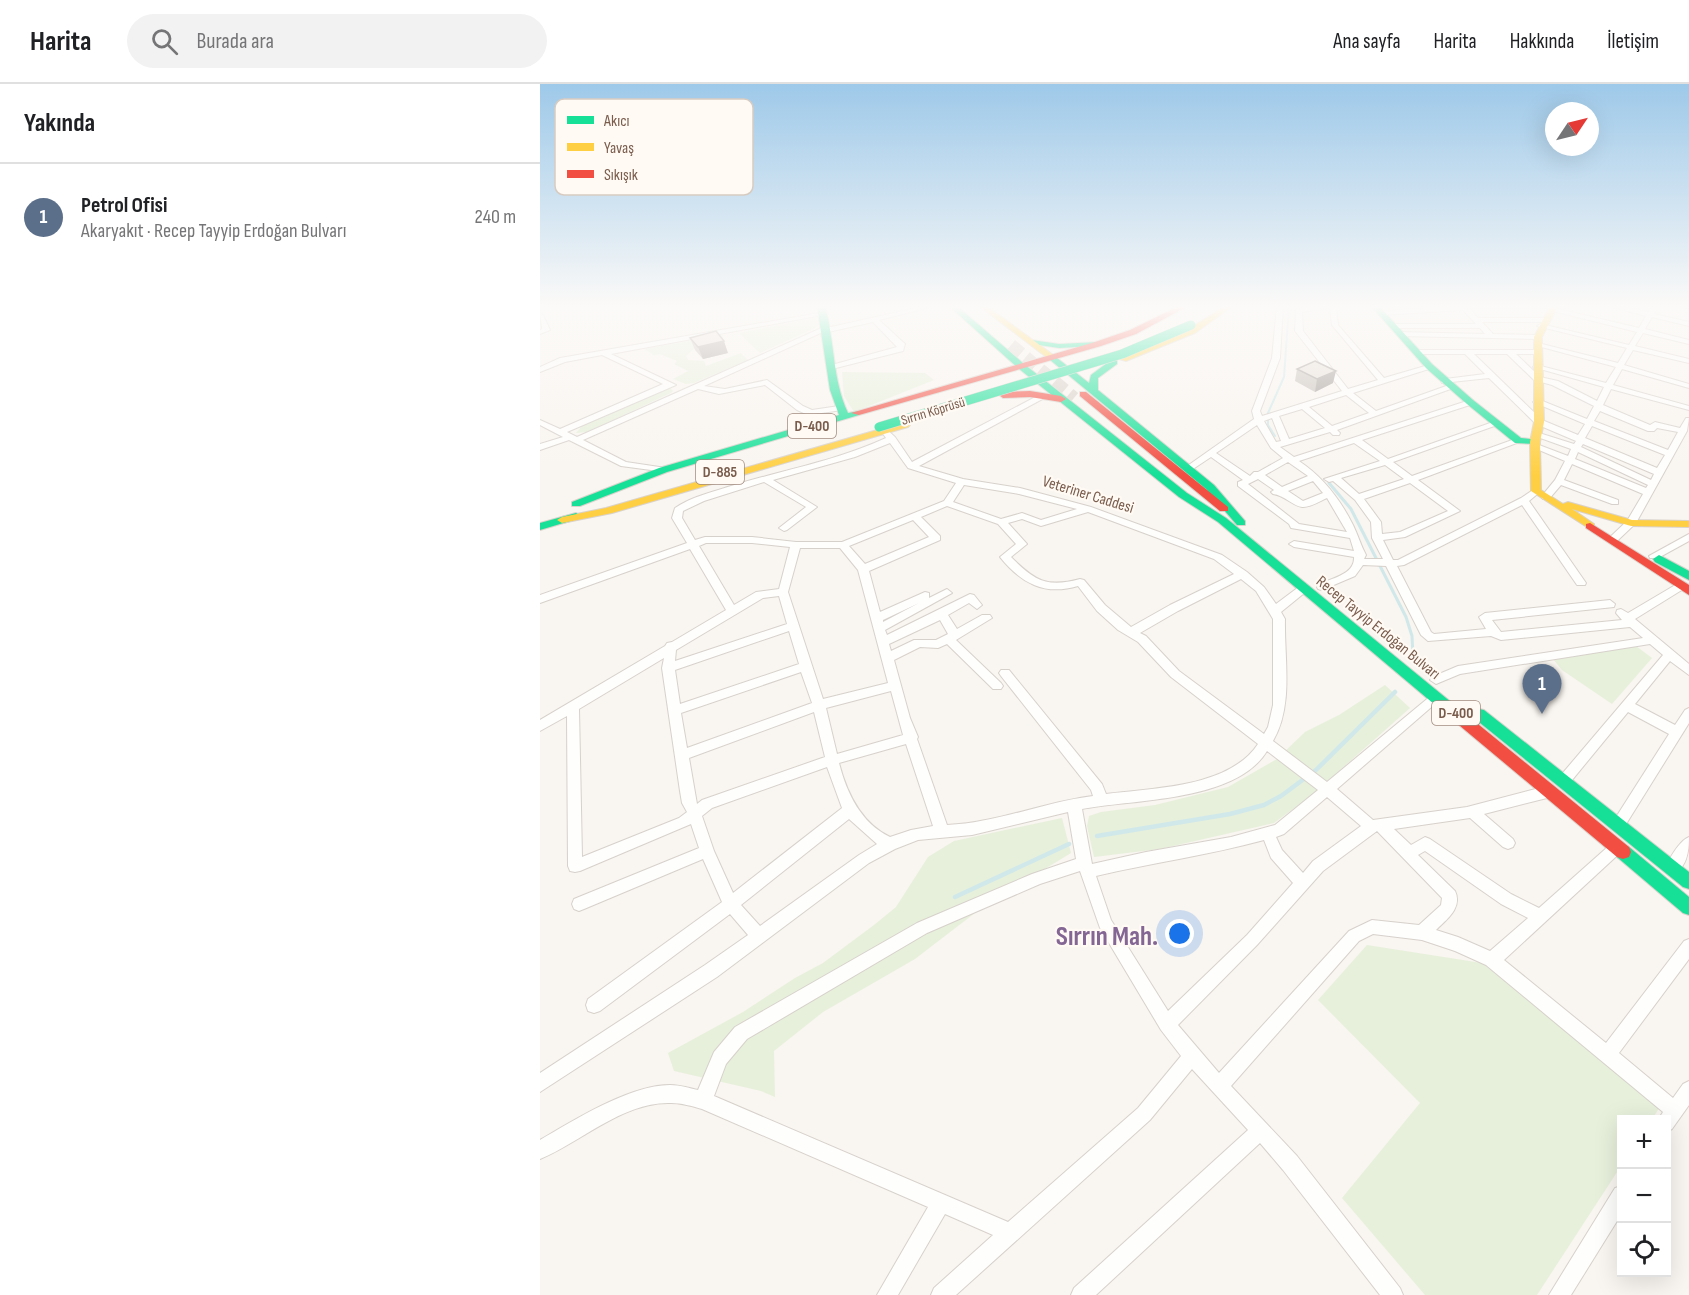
<!DOCTYPE html>
<html lang="tr">
<meta charset="utf-8">
<style>
:root{--surface:#fff;--page:#f2f2f2;--text:#202124;--muted:#757577;--line:#e0e0e0;--accent:#7c3aed}
body{margin:0;font-family:"Sofia Sans Condensed",sans-serif;background:var(--page);color:var(--text)}
.controls{position:absolute;right:18px;bottom:18px;display:grid;overflow:hidden;border-radius:0px;box-shadow:0 6px 24px #0002}
.controls button{width:54px;height:54px;display:grid;place-items:center;padding:0;border:0;border-bottom:2px solid var(--line);background:var(--surface);color:var(--text);font:30px sans-serif}
.compass{position:absolute;left:1005px;top:18px;width:54px;height:54px;border-radius:50%;background:var(--surface);box-shadow:0 6px 24px #0002;rotate:55deg}
.you{position:absolute;left:640px;top:850px;width:21px;height:21px;margin:-15px;border:4px solid #fff;border-radius:50%;background:#1a73e8;box-shadow:0 0 0 9px #1a73e833}
.badge{display:grid;place-items:center;width:39px;height:39px;border-radius:50%;background:var(--accent);color:#fff;font-size:20px;font-weight:700}
.pin{position:absolute;translate:-50% -50px;filter:drop-shadow(0 2px 3px #0008)}
.pin::after{content:'';position:absolute;top:32px;width:21px;height:18px;background:inherit;clip-path:polygon(0 0,100% 0,50% 100%)}
.list{margin:0;padding:0;list-style:none}
h2{display:flex;justify-content:space-between;align-items:center;height:78px;margin:0;padding:0 24px;font-size:26px}
h2 small{font-size:20px;font-weight:400;color:var(--muted)}
.list li{display:grid;grid-template-columns:39px 1fr auto;gap:18px;align-items:center;box-sizing:border-box;height:108px;padding:0 24px;border-top:2px solid var(--line)}
.list b{display:block;font-size:22px;white-space:nowrap}
.list p{margin:0;font-size:20px;white-space:nowrap;color:var(--muted)}
.list em{font-size:20px;font-style:normal;color:var(--muted)}
.icon{flex:none;width:33px;height:33px;fill:none;stroke:currentColor;stroke-width:2;stroke-linecap:round;stroke-linejoin:round}
.map{position:relative;flex:none;width:1149px;height:1211px;overflow:hidden}
header{display:flex;align-items:center;gap:36px;box-sizing:border-box;height:84px;padding:0 30px;background:var(--surface);border-bottom:2px solid var(--line)}
header strong{font-size:28px}
nav{display:flex;gap:33px;margin-inline-start:auto;font-size:21px}
.search{width:420px;height:54px;background:var(--page);display:flex;align-items:center;gap:15px;box-sizing:border-box;padding:0 21px;border-radius:33px;color:var(--muted);font-size:22px}
main{display:flex}
aside{flex:1;background:var(--surface)}
.map>svg:first-child{display:block}
.green{fill:#e7f0db}
.lines{fill:none;stroke-linecap:round;stroke-linejoin:round}
.stream-far2{stroke:#d0e8ea;stroke-width:2}
.stream-far1{stroke:#d0e8ea;stroke-width:3}
.stream{stroke:#d0e8ea;stroke-width:4.5}
.primary-tunnel{stroke:#d9cfc7;stroke-width:13;stroke-dasharray:13 6;stroke-linecap:butt}
.street-casing{stroke:#d7d1cb;stroke-width:2}
.fast-casing{stroke:#d9d2cb;stroke-width:2}
.slow-casing{stroke:#d9d2cb;stroke-width:2}
.jam-casing{stroke:#d9d2cb;stroke-width:2}
.street{fill:#fefefd;fill-rule:evenodd}
.fast{fill:#16e098;fill-rule:evenodd}
.slow{fill:#ffcf43;fill-rule:evenodd}
.jam{fill:#f24e42;fill-rule:evenodd}
.fast-bridge-casing{stroke:#dad1cc;stroke-width:10;stroke-linecap:butt}
.fast-bridge{stroke:#16e098;stroke-width:9}
.wall{fill:#c6bfb9}
.shaded-wall{fill:#a19b96}
.building{fill:#e6ded7;stroke:#a19b96;stroke-width:1.5}
.labels{text-anchor:middle;dominant-baseline:central;stroke-width:4.5;stroke-linejoin:round;paint-order:stroke}
.far-street-label{font-size:14px;fill:#7a5c4d;stroke:#fffaf3}
.shield{fill:#fffaf3;stroke:#a28b7f;stroke-width:1.5}
.shield-label{font-size:15px;font-weight:bold;fill:#7a5c4d}
.street-label{font-size:16px;fill:#7a5c4d;stroke:#fffaf3}
.near-district-label{font-size:27px;font-weight:bold;fill:#846695;stroke:#fffaf3}
.key{fill:#fffaf3;stroke:#d7cbc1;stroke-width:1.5}
.key-label{font-size:16px;fill:#7a5c4d}
</style>
<header>
<strong>Harita</strong>
<div class="search"><svg class="icon" aria-label="search" viewBox="0 0 24 24"><circle cx="10" cy="10" r="6"/><path d="M15 15l6 6"/></svg>Burada ara</div>
<nav><a>Ana sayfa</a><a>Harita</a><a>Hakkında</a><a>İletişim</a></nav>
</header>
<main>
<aside>
<h2>Yakında<small></small></h2>
<ul class="list">
<li><span class="badge" style="background:#5c6f8a">1</span><div><b>Petrol Ofisi</b><p>Akaryakıt · Recep Tayyip Erdoğan Bulvarı</p></div><em>240 m</em></li>
</ul>
</aside>
<div class="map">
<svg width="1149" height="1211" viewBox="0 0 1149 1211">
<rect width="100%" height="100%" fill="#f9f5f0"/>
<!-- green -->
<path class="green" d="M276,234L279,240L275,244L220,269L199,249Z
M183,251L182,255L154,265L146,272L148,276L164,277L166,282L201,269L208,276L154,299L146,300L133,295L148,287L134,280L137,277L120,270L114,271L105,265Z
M302,288L385,289L394,296L314,328L304,312Z
M130,304L133,307L131,309L47,348L36,349L42,342Z
M1096,562L1112,574L1072,620L1022,586L1013,575Z
M845,601L870,624L772,711L734,739L620,765L554,773L547,742L549,732L561,728L615,721L688,703L737,675L765,648L799,631Z
M522,734L531,769L444,822L375,875L283,928L234,967L235,1013L221,1007L134,987L128,969L203,928L255,894L283,879L334,841L356,823L388,773L414,757Z
M827,861L942,879L1120,1023L1112,1035L1082,1036L1081,1082L997,1211H885L802,1114L880,1019L778,916Z"/>
<g class="lines">
<!-- stream-far2 -->
<path class="stream-far2" d="M735,352L728,341V329L744,293L749,222"/>
<!-- stream-far1 -->
<path class="stream-far1" d="M789,399L811,425L866,533L872,552L873,572"/>
<!-- stream -->
<path class="stream" d="M557,752L690,730L724,721L741,712L776,686L855,608
M415,813L529,760"/>
<!-- primary-tunnel -->
<path class="primary-tunnel" d="M471,261L534,314"/>
<!-- street casing -->
<g class="street-casing">
<path id="street" d="M385,222H395L339,236L365,260L363,267L288,286V282L357,263L333,238L288,248L285,247L164,302L185,305L227,296L263,322L272,326L299,322L303,324L302,326L268,331L257,326L225,301L179,310L158,305L43,356L86,378L126,384V388L81,382L29,356L0,366V360L23,353L0,341V336L20,345L123,300L62,271L25,278L0,288V283L20,274L285,228L288,230L71,270L136,301L27,348L37,353L286,242L291,243Z
M737,222H743L740,274L720,327L722,332L802,307L755,247L756,226L759,224L796,222L798,241L844,294L892,280V284L813,309L836,327L909,301L916,303L797,346L800,349L799,351H793L790,348L740,363L754,373L930,316H933V320L822,356L848,375L953,338L960,340L853,378L872,392L975,355L982,357L878,396L920,427L865,453L843,456L853,476H858L981,414L996,404L1001,407L989,417L1046,499L1045,501H1037L982,421L864,481L857,482L891,548L894,550L946,545L939,533L945,529L1070,516L1075,520L1074,523L952,536L961,548L1082,536L1076,529L1077,526L1081,525L1088,529L1137,500H1145L1146,502L1145,504L1095,535L1149,580V591L1130,577L1095,620L1135,641L1145,626L1149,624V639L1083,745L1078,747L1073,745L1071,741L1129,650L1088,628L1028,701L1023,702L1018,701L1016,697L1123,571L1110,560L920,590L896,600L890,596L892,593L918,582L1103,554L1090,543L961,556L951,552L888,557L881,551L846,482L823,481L815,492L782,506L778,505L777,503L778,501C791,494 815,491 814,473L754,463L749,460L754,457L814,467L810,454L751,444L749,440L698,402V398L703,396L671,373L650,387L647,388L643,385L714,335L712,327L732,274ZM790,224L792,241L838,296L808,305L763,247L762,228ZM806,311L829,329L792,342L769,323ZM762,325L785,344L749,355L739,332ZM732,334L741,357L736,358L724,337ZM717,341L731,364L743,374L718,388H714L710,392L676,369ZM814,359L840,377L784,395L789,398L793,397L815,416L831,438L832,454L843,475H824L826,471C821,462 818,451 813,441C800,415 783,393 759,377ZM748,378L768,392L742,403L725,391ZM845,381L864,395L819,410L801,394ZM718,395L734,406L731,408L733,410C744,411 756,424 763,423C771,423 780,417 787,414L807,448L759,440L708,400ZM773,397L783,409L763,417L748,407ZM870,399L908,427L860,448L842,450L841,438L824,415Z
M920,222H1016L1014,224L1099,244L1106,232L1072,223L1071,222H1081L1108,228L1112,222H1118L1114,230L1149,238V242L1112,233L1105,245L1149,256V260L1103,249L1095,262L1149,275V279L1093,266L1084,281L1149,300V304L1082,285L1073,301L1149,322V326L1071,305L1063,321L1110,341L1115,338L1140,344L1146,334H1149L1147,347L1096,439L1076,458L1072,459L1067,456L1087,437L1103,410L1032,380L1024,396L1078,416V420H1072L1021,401L1009,415H1003L1001,413L1015,396L1025,377L992,363L999,361L1028,372L1031,365L992,351L996,348L1034,360L1036,357L996,340L949,294L902,299L901,297L905,295L945,290L925,270H877L873,268L877,266H1000V270H976L1000,293L1018,297L1057,317L1064,303L993,283L997,281L1066,299L1076,283L994,261L998,259L1078,279L1087,264L997,242L1001,240L1089,261L1097,248L1009,226L1008,224H929L938,234H1005L1008,236L1005,238H942L953,250L1001,251L1002,253L998,255L860,252L856,250L857,248L945,250L940,244H856L852,242L856,240H936L923,226L842,231L839,229L842,227ZM934,270H967L994,296L1012,301L1054,322L1047,335L1000,316L993,318L1045,340L1038,351L1002,336ZM1060,327L1108,347H1114L1117,344L1138,348L1128,366L1054,337ZM1052,342L1125,371L1117,384L1045,354ZM1043,360L1114,390L1111,396L1041,363ZM1038,368L1108,401L1106,404L1035,375Z
M1145,222H1149V224L1146,223Z
M0,229L3,231L10,246L0,250V246L2,245Z
M501,310L508,312L379,382L423,395L480,404L551,423L682,471L707,488L724,503L736,520L760,502H768L769,504L768,506L741,528L745,535C744,575 754,621 733,657L787,698L893,610H901L903,613L797,705L833,736L927,723L1007,702L1012,704L1014,708L1012,712L1007,714L944,730L973,755L975,759L973,763L968,765L963,763L930,734L854,745L871,761L885,753L890,755L971,810L999,824L1071,760L1076,758L1081,760L1083,764L1081,768L964,876L1066,959L1144,857L1149,855V875L1079,969L1133,1014L1143,1000L1149,997V1021L1132,1045L1126,1048V1036H1118L1123,1028L946,881L915,867L882,856L833,850L819,857L691,1002L757,1072L860,1204L863,1211H840L743,1086L720,1059L556,1211H531L534,1204L708,1046L652,985L610,1036L416,1211H391L394,1204L453,1151L405,1130L358,1211H337L388,1123L162,1025C152,1022 141,1019 131,1019C84,1017 41,1058 0,1075V1056C34,1036 90,1001 130,1001C140,1001 149,1004 158,1006L174,968L195,943L377,839L492,790L536,775L528,728L432,751L378,756L355,765L329,779L177,893L0,1008V989L165,881L208,851L190,830L60,927L54,929L48,927L46,921L48,915L182,818L163,775L44,825L39,827L34,825L32,820L34,815L159,764L151,740L40,787L35,788L30,787L28,782L27,632L0,647V636L125,562L127,559L132,558L186,526L150,465L0,519V511L147,459L132,434L135,424C151,413 172,408 191,402C243,386 296,377 346,354L341,347L345,344L355,353L372,378ZM350,359L368,384L416,399L404,417L302,458H256L212,453H165L155,456L142,434L143,427L164,417L224,398L266,423L239,444L244,447L247,446L277,423L233,396L315,373ZM424,401L479,410L537,425L501,436L482,429L461,435L413,418ZM407,422L458,440L476,460L460,473C481,499 504,512 538,502L557,527L578,546L598,558L631,593L718,660C689,704 612,704 566,710L562,700L469,586H461L459,589L461,592L551,706L553,712C504,718 457,739 407,741L377,655L378,653L370,634L354,576L380,563L398,564L407,560L453,605H461L463,602L461,599L416,556L452,534L450,531H442L417,545L408,531L429,519L437,525L442,521L434,511L430,510L347,551L345,546L412,509L407,505L389,514V509L385,508L340,528L329,487L400,456V452L381,433ZM548,428L674,475L694,490L630,521L591,543L565,521L544,496L540,495C507,504 495,497 471,473L487,460L468,439L482,435L501,442ZM373,436L389,453L325,480L309,462ZM166,459H212L250,463L239,505L216,508L194,521L159,462ZM260,464H300L318,486L348,599L283,615L248,508ZM701,495L716,507L733,535V621L728,643L724,650L639,587L606,552L600,549L638,527ZM239,512L247,540L135,577L136,566L223,514ZM379,519L343,538V536ZM400,536L408,550L396,556H374L351,567L349,560ZM249,547L259,580L140,620L135,586ZM124,574L122,584L140,707L142,719L147,728L139,734L42,773L39,625ZM261,588L272,619L147,664L141,629ZM351,607L363,651L297,670L286,624ZM274,628L285,673L162,716L157,720L149,674ZM366,660L393,742L371,746L350,753C321,739 307,710 299,679ZM727,667L778,706L735,741L691,753L606,768L552,780L542,725C594,715 696,718 727,667ZM287,683L302,724L193,809L174,767L162,732L172,724ZM787,713L821,742L773,777L763,789L742,766L736,753L744,750ZM309,735L337,760L319,771L220,842L201,821ZM837,747L902,814L901,821L879,841L832,836L809,847L679,989L638,941L717,861L783,787ZM724,756L731,774L753,799L707,851L628,927L571,836L556,792C612,779 669,771 724,756ZM885,767L961,820L988,834L950,867L918,853L896,846C906,836 923,824 915,807L878,771ZM540,787L560,844L621,946L641,972L598,1024L468,1138L174,1012L186,980L207,955L387,849L500,800Z
M1149,450V457L1118,474H1110L1109,472Z
M1149,753C1149,767 1147,785 1132,790L1127,789L1125,784C1130,774 1139,757 1149,753Z
M1082,1102V1129L1031,1211H1009L1075,1104Z"/>
</g>
<!-- fast casing -->
<g class="fast-casing">
<path id="fast" d="M277,222H285C295,257 292,295 308,329L319,327V331L127,388L40,422H32V418L119,384L299,331L290,306Z
M409,222H417L484,280L647,409L686,434L917,623L919,627L917,631H907L678,438L639,413L478,284Z
M831,222H839L892,280L933,316L981,354L998,356V360L975,359L927,320L886,284Z
M492,256L519,260L558,258L562,260L558,262L519,264L492,260Z
M512,270L549,299L551,291L571,276H577V280L558,294V306L674,401L705,437V441H697L666,405L509,275V271Z
M36,429L41,432L40,434L0,446V439Z
M1119,471L1149,487V496L1115,478L1113,475Z
M939,625L944,626L1149,788V805L1143,803L934,634L932,630L934,626Z
M1083,761L1089,763L1149,813V831L1143,829L1077,773L1075,768L1077,763Z"/>
</g>
<!-- slow casing -->
<g class="slow-casing">
<path id="slow" d="M439,222H447L516,273L509,275Z
M685,222H693L655,249L586,277L579,275L649,245Z
M1010,222H1018L1002,253L1004,338L1000,358L1001,406L1023,420L1028,418L1092,436L1149,437V443L1091,442L1032,425L1054,440V444L1050,445L991,407L990,358L994,338V253Z
M365,338L370,341L368,343L72,429L22,439L17,436L22,433L66,424Z"/>
</g>
<!-- jam casing -->
<g class="jam-casing">
<path id="jam" d="M639,222H648L596,250L561,262L319,331L311,329L555,258L590,246Z
M490,307L521,312L526,315L521,318L490,313L463,314L459,311L463,308Z
M540,308H546L688,423V427H680L540,312Z
M1050,439L1149,501V511L1046,444V440Z
M912,622L917,623L1089,763L1091,768L1089,773L1083,775L1077,773L907,631L905,627L907,623Z"/>
</g>
<!-- street -->
<use href="#street" class="street"/>
<!-- fast -->
<use href="#fast" class="fast"/>
<!-- slow -->
<use href="#slow" class="slow"/>
<!-- jam -->
<use href="#jam" class="jam"/>
<!-- fast-bridge casing -->
<g class="fast-bridge-casing">
<path id="fast-bridge" d="M339,343L582,270L651,241"/>
</g>
<!-- fast-bridge -->
<use href="#fast-bridge" class="fast-bridge"/>
</g>
<!-- wall -->
<path class="wall" d="M150,254L188,269L163,275L155,266Z
M757,285L793,299L775,308L755,297Z"/>
<!-- shaded-wall -->
<path class="shaded-wall" d="M184,257L188,269L163,275L158,263Z
M796,287L793,299L775,308L777,295Z"/>
<!-- building -->
<path class="building" d="M176,247L184,257L158,263L150,254Z
M775,277L796,287L777,295L757,285Z"/>
<!-- sky -->
<linearGradient id="sky" x2="0" y2="1"><stop stop-color="#9ec9e9"/><stop offset="0.57" stop-color="#fcfaf8"/><stop offset="1" stop-color="#fcfaf8" stop-opacity="0"/></linearGradient>
<rect width="1149" height="391" fill="url(#sky)"/>
<g class="labels">
<!-- far-street labels -->
<g class="far-street-label">
<text transform="translate(393 327) rotate(-17)">Sırrın Köprüsü</text>
</g>
<!-- shield labels -->
<g class="shield">
<rect x="248" y="330" width="48" height="24" rx="4.5"/>
<rect x="156" y="376" width="48" height="24" rx="4.5"/>
<rect x="892" y="617" width="48" height="24" rx="4.5"/>
</g>
<g class="shield-label">
<text x="272" y="342">D-400</text>
<text x="180" y="388">D-885</text>
<text x="916" y="629">D-400</text>
</g>
<!-- street labels -->
<g class="street-label">
<text transform="translate(548 411) rotate(17)">Veteriner Caddesi</text>
<text transform="translate(838 544) rotate(39)">Recep Tayyip Erdoğan Bulvarı</text>
</g>
<!-- near-district labels -->
<g class="near-district-label">
<text x="567" y="853">Sırrın Mah.</text>
</g>
</g>
<!-- legend -->
<rect x="15" y="15" width="198" height="96" rx="9" class="key"/>
<rect x="27" y="32" width="27" height="8" fill="#16e098"/>
<rect x="27" y="59" width="27" height="8" fill="#ffcf43"/>
<rect x="27" y="86" width="27" height="8" fill="#f24e42"/>
<g class="key-label">
<text x="64" y="42">Akıcı</text>
<text x="64" y="69">Yavaş</text>
<text x="64" y="96">Sıkışık</text>
</g>
</svg>
<div class="controls">
<button>+</button>
<button>−</button>
<button><svg class="icon" aria-label="locate" viewBox="0 0 24 24"><circle cx="12" cy="12" r="6"/><path d="M12 2v4M12 18v4M2 12h4M18 12h4"/></svg></button>
</div>
<svg class="compass" viewBox="-18 -18 36 36"><path d="M0-13l5 13h-10z" fill="#e53935"/><path d="M0 13l5-13h-10z" fill="#757577"/></svg>
<div class="you"></div>
<div class="pin badge" style="left:1002px;top:630px;background:#5c6f8a">1</div>
</div>
</main>
